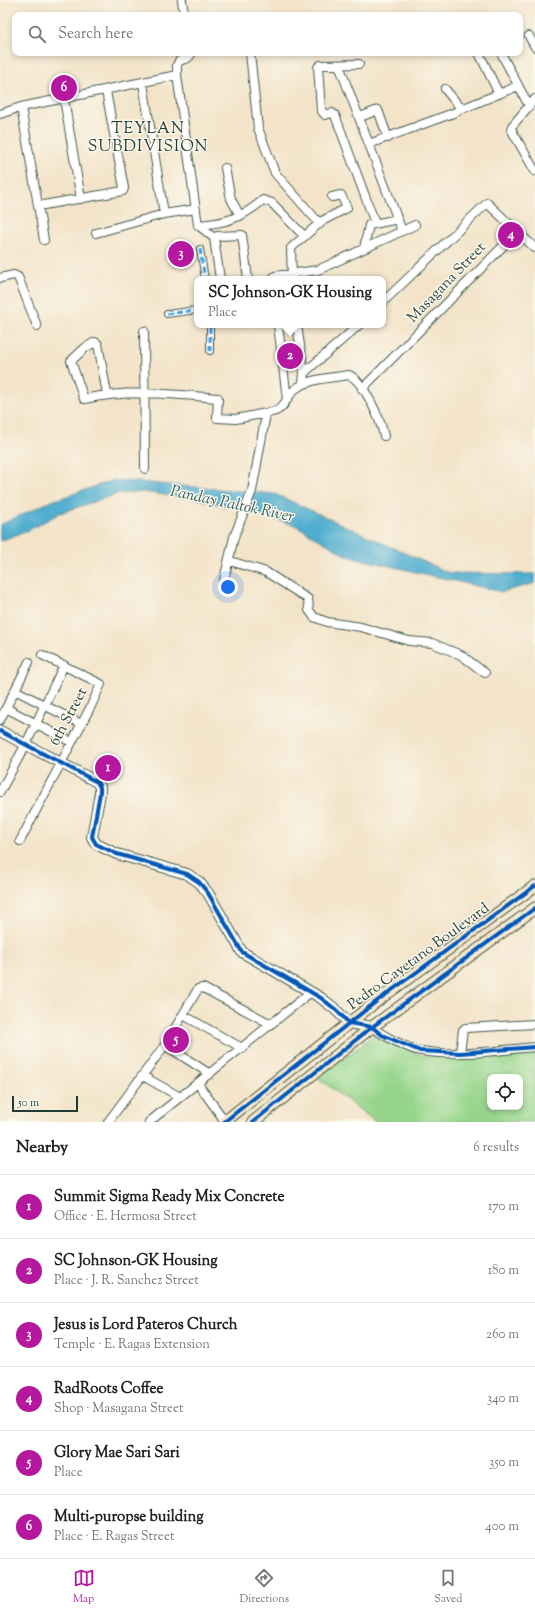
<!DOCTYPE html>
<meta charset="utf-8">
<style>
:root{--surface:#fff;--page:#f6f6f6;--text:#222;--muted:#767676;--line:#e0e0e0;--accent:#b5179e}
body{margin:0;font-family:"Sorts Mill Goudy",serif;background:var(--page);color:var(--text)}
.controls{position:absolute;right:12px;bottom:12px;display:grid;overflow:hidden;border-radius:8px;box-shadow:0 2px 6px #0003}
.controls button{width:36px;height:36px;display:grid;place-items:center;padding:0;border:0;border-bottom:1px solid var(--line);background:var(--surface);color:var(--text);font:20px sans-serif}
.scale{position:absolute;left:12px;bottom:10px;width:66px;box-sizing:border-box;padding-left:4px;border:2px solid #1f3d34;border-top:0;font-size:11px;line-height:14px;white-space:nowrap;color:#1f3d34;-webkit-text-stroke:3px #fbf7ec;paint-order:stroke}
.you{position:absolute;left:228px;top:587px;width:14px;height:14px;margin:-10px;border:3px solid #fff;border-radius:50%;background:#1a73e8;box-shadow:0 0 0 6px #1a73e833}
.badge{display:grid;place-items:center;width:26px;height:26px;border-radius:50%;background:var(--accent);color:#fff;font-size:13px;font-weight:700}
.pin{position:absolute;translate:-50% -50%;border:2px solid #fff;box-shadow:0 1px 4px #0006}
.popup{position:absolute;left:194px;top:276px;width:192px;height:52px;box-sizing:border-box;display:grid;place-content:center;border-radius:8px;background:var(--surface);filter:drop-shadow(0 1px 3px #0005);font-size:13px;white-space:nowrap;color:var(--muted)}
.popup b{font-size:15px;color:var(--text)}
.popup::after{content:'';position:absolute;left:50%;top:100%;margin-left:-8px;border:8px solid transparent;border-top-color:var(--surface)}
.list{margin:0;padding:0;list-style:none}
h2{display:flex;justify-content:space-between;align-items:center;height:52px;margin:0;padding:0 16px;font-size:17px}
h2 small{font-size:13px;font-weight:400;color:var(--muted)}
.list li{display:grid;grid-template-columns:26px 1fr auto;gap:12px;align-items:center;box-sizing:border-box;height:64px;padding:0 16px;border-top:1px solid var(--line)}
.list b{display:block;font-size:15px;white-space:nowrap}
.list p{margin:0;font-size:13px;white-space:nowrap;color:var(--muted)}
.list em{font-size:13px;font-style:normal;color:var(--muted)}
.icon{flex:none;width:22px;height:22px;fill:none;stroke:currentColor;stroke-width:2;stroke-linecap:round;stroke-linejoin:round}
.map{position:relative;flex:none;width:535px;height:1122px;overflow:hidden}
.search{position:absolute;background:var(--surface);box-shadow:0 2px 6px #0003;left:12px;right:12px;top:12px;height:44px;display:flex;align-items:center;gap:10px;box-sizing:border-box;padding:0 14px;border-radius:8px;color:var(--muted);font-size:15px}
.sheet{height:436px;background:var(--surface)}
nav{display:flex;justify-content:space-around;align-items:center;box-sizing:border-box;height:56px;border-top:1px solid var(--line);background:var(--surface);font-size:11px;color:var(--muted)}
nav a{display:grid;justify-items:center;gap:2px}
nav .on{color:var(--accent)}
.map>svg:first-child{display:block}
.green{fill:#96d58b;stroke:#5a8960;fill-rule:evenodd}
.water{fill:#50adcf;stroke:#387582}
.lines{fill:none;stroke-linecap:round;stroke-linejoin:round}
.pedestrian-casing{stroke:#3f564a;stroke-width:8}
.minor-casing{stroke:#3f564a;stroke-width:10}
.tertiary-casing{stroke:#3f564a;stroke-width:12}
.secondary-casing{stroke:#3f564a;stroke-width:13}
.pedestrian{stroke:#fff;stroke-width:6}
.minor{stroke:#fff;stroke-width:8}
.tertiary{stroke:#fff;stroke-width:10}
.secondary{stroke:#f9e7c3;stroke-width:11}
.quiet{stroke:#3c9ee2;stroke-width:3;stroke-dasharray:6 3;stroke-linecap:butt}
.cycleway-casing{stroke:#fbf7ec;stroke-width:6}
.cycleway{stroke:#0057b8;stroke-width:4}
.labels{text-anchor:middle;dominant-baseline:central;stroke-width:3;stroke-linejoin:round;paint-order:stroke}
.street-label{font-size:15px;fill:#1f3d34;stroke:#fbf7ec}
.neighbourhood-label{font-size:16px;letter-spacing:1px;fill:#1f3d34;stroke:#fbf7ec}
.water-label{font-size:16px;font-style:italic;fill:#2e5f62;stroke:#fbf7ec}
</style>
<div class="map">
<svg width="535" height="1122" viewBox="0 0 535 1122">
<rect width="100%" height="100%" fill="#fbf7ec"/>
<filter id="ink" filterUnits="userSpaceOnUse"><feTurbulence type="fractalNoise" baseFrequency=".025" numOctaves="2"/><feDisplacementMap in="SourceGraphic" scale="8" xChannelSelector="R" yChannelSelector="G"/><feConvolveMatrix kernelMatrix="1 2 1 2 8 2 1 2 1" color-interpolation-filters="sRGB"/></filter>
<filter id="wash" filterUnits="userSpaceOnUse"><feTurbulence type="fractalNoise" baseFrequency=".012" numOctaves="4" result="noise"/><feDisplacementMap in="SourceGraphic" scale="16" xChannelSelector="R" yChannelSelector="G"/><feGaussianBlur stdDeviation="0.9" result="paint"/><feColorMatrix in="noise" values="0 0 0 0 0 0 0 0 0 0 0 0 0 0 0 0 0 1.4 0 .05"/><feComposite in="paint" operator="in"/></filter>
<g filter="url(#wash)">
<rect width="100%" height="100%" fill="#f3e4c9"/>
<!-- green -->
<path class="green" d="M375,1034L423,1056L535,1051V1122H376L318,1078ZM490,1077H520V1107H490Z"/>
<!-- water -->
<path class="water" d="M114,480L275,494L449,573L535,574V583L502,592L347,556L295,525L234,507L197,499L142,492L117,494L60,513L29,530L0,541V525L49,502Z"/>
</g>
<g filter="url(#ink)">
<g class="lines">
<!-- pedestrian casing -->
<g class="pedestrian-casing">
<path id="pedestrian" d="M200,249L205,279
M167,314L197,310
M210,351V325"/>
</g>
<!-- minor casing -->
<g class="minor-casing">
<path id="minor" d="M182,0L184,15
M529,36L535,47
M192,53L188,58L179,61L177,65V75L198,225
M250,53L258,128L275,173L320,224
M479,53L499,94
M501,53L529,106
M359,64L320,65L318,67L321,110L325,115L332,113L335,115L375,223
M339,65L402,231
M143,83L164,214
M445,89L459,106L464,108L518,86
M64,99L81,199
M535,99L512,126L511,129L535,171
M21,107L44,240
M0,114L21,107L177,75
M360,117L378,110L388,138
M369,144L456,112L461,107
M225,168L231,199L240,216
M38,206L123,191L124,188L106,91
M198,225C226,223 242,218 263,200L272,203L304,236
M198,225L214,238L217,236L242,235L248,279
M96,233L164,214L196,209
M214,238L220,279
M364,248L369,225L398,219
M0,278L14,275L18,277L37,326
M292,278L291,248L322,221L347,208L341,195L332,197
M273,279L275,276L318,270L415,225
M383,302L487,203L535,248
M278,325L287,399
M297,325L304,373
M144,331L145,469
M303,383L304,373L359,325
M362,389L518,231
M107,394L98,344L95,342L85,348L71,361L84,399C129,389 173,394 218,398L217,418L236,419L276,411C284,408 288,396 294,390C308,378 332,378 349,375C364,381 381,421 384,436
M230,561L266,572L308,599L309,610L314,617L327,622L361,627L409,641L432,643L461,655L485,673
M224,580L234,537L252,491L266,414
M15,690L81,724
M6,708L71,742
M0,720L29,662
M0,792L26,744L64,665
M20,841L91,706L101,684L42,655
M183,1015L242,1048
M372,1027C380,1034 410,1050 421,1051C458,1057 498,1050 535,1047
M165,1045L210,1074
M460,1053L463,1030L465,1028L535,1024
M143,1076L180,1097
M198,1084L225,1121
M108,1122L165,1045L198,989L203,988L271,1024
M149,1122L311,992"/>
</g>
<!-- tertiary casing -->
<g class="tertiary-casing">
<path id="tertiary" d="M0,731L97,782L100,787V793L92,837L96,844L117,854L187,874L199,882L208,893L242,952L321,998L335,1009L349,1023L372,1027"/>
</g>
<!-- secondary casing -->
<g class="secondary-casing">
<path id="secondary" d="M224,1122L377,1001L535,886
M253,1122L372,1027L535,908"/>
</g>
<!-- pedestrian -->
<use href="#pedestrian" class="pedestrian"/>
<!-- minor -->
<use href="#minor" class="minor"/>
<!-- tertiary -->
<use href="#tertiary" class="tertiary"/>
<!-- secondary -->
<use href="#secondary" class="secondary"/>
<!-- quiet -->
<path class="quiet" d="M200,249L205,279
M167,314L197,310
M210,351V325"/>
<!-- cycleway casing -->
<g class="cycleway-casing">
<path id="cycleway" d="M0,731L97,782L100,787V793L92,837L96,844L117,854L187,874L199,882L208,893L242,952L321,998L335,1009L349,1023L372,1027L382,1035L420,1051L460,1053L535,1047
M224,1122L377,1001L535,886
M253,1122L372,1027L535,908"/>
</g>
<!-- cycleway -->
<use href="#cycleway" class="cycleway"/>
</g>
</g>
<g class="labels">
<!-- street labels -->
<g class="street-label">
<text transform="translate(447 283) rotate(-46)">Masagana Street</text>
<text transform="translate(69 717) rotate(-62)">6th Street</text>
<text transform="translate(419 957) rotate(-36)">Pedro Cayetano Boulevard</text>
</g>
<!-- neighbourhood labels -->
<g class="neighbourhood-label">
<text x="148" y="129">TEYLAN<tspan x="148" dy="18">SUBDIVISION</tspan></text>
</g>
<!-- water labels -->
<g class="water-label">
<text transform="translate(232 505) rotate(12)">Panday Paltok River</text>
</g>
</g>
</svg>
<div class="controls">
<button><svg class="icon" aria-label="locate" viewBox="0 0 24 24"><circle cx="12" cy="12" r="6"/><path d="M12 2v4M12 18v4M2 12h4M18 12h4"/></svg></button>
</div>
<div class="scale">50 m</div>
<div class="you"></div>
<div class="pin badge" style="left:108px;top:768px">1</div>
<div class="pin badge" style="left:290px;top:356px">2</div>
<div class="popup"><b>SC Johnson-GK Housing</b>Place</div>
<div class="pin badge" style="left:181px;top:254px">3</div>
<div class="pin badge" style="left:511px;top:235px">4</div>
<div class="pin badge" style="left:176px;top:1040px">5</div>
<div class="pin badge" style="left:64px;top:88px">6</div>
<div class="search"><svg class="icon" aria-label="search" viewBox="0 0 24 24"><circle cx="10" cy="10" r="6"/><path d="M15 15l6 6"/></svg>Search here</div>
</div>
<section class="sheet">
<h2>Nearby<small>6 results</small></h2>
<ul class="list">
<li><span class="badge">1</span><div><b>Summit Sigma Ready Mix Concrete</b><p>Office · E. Hermosa Street</p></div><em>170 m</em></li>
<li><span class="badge">2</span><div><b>SC Johnson-GK Housing</b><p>Place · J. R. Sanchez Street</p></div><em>180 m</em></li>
<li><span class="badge">3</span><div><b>Jesus is Lord Pateros Church</b><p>Temple · E. Ragas Extension</p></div><em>260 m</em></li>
<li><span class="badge">4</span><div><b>RadRoots Coffee</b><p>Shop · Masagana Street</p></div><em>340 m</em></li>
<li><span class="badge">5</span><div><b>Glory Mae Sari Sari</b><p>Place</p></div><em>350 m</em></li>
<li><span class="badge">6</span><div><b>Multi-puropse building</b><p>Place · E. Ragas Street</p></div><em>400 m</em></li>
</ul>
</section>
<nav>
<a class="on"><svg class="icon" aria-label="map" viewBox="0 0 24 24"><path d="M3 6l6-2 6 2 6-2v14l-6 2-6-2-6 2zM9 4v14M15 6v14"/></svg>Map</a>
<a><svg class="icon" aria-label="directions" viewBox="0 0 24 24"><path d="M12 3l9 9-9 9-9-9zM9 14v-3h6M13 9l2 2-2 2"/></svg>Directions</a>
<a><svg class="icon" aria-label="saved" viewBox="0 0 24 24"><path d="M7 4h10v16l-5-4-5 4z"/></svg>Saved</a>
</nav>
